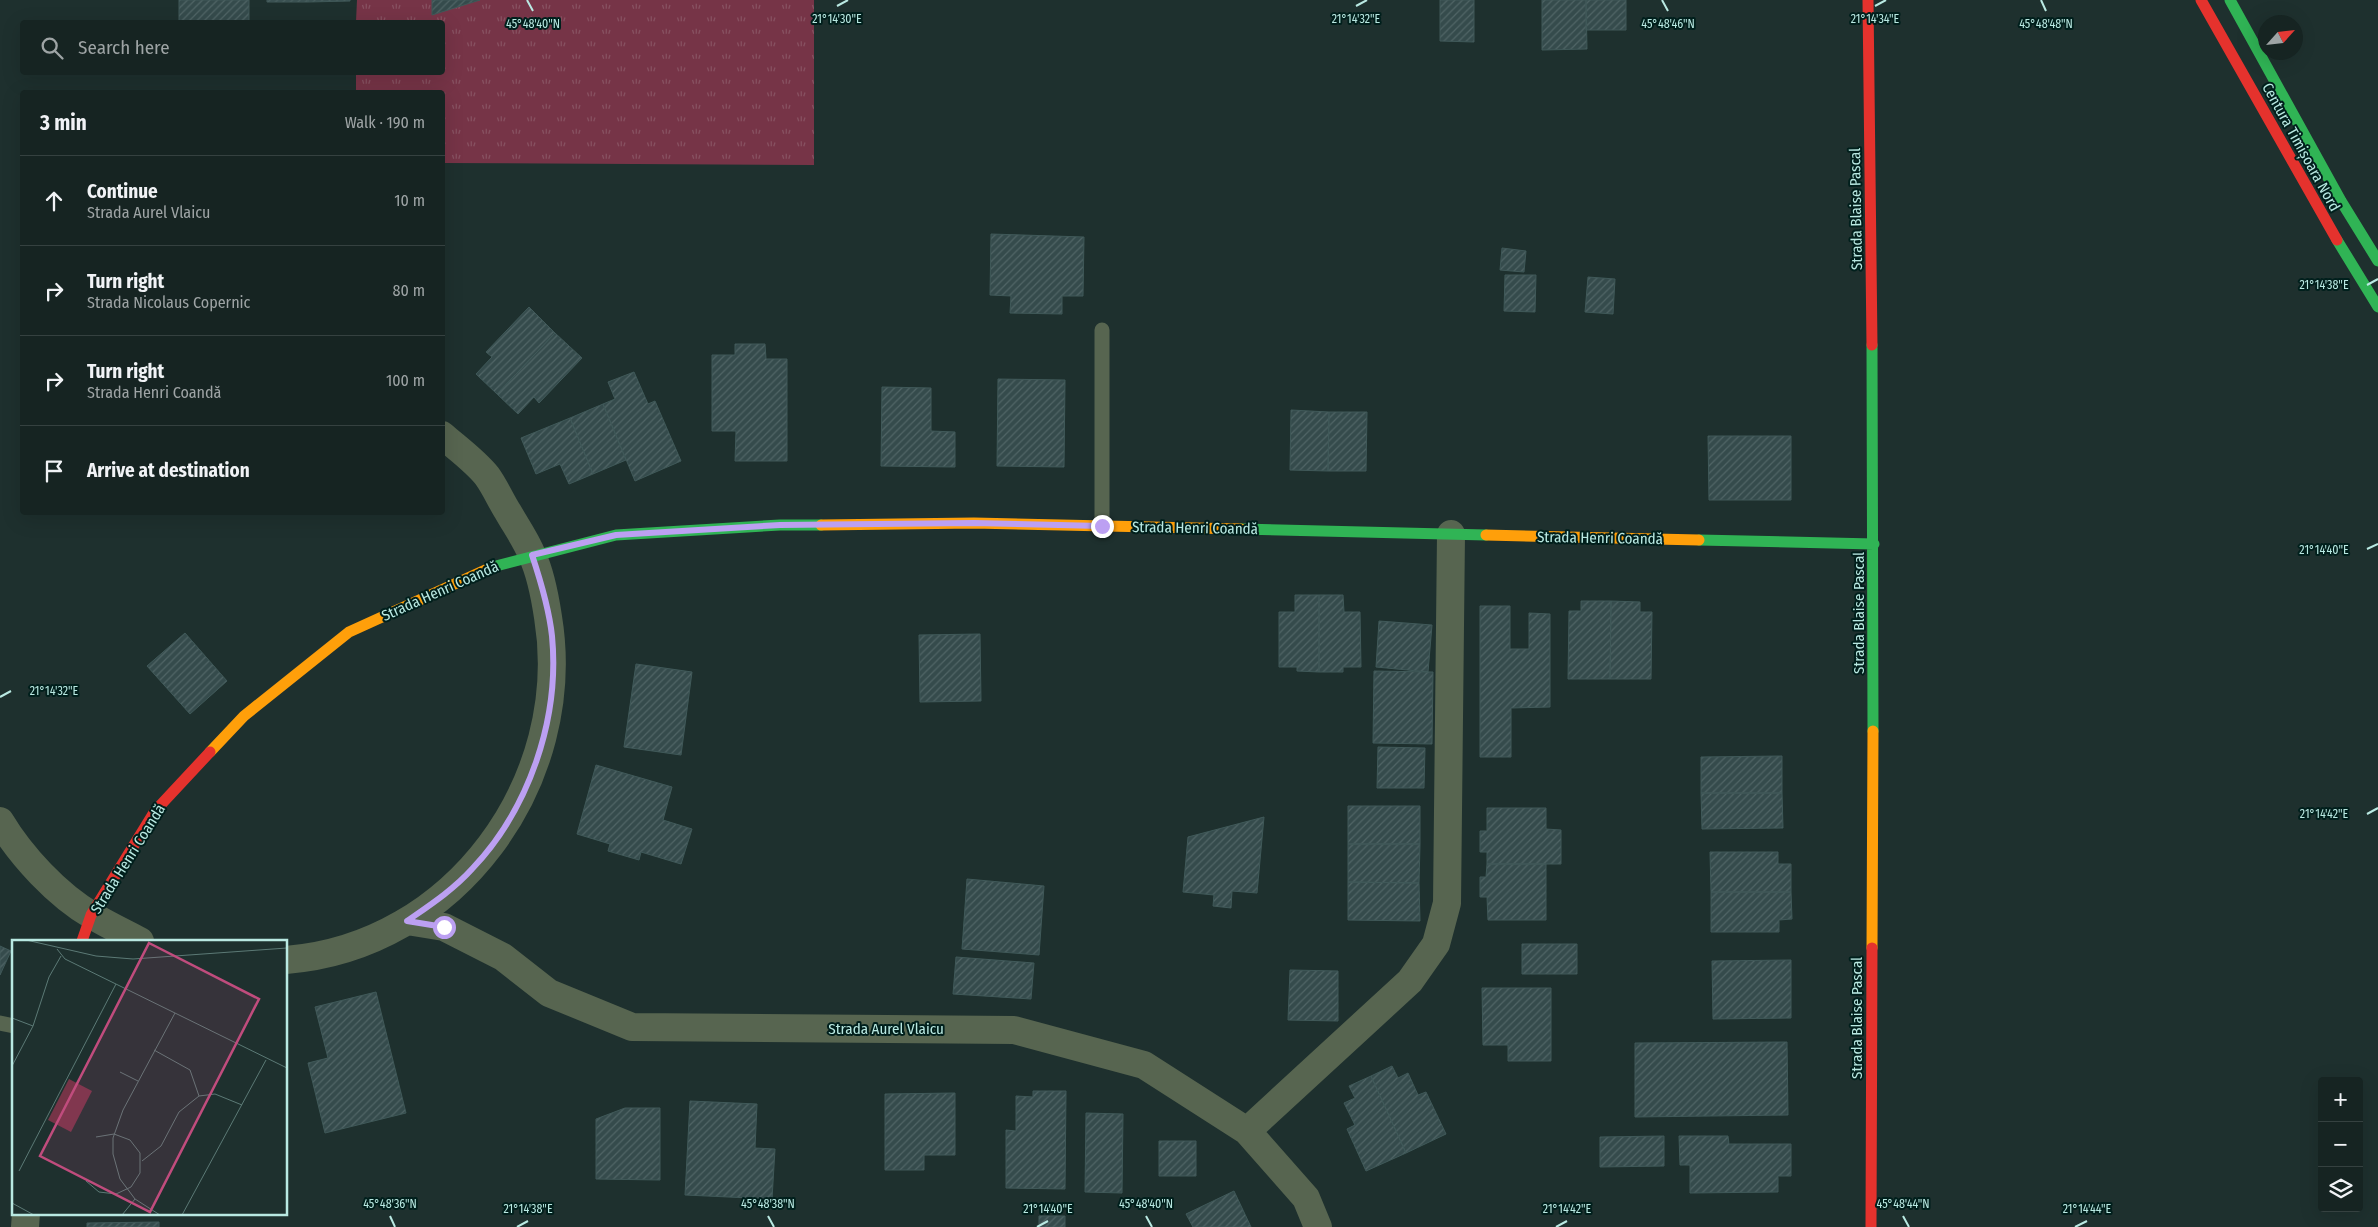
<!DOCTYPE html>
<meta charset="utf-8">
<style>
:root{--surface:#162422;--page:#23302f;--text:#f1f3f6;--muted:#9ea4a5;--line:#354140}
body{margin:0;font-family:"Fira Sans Condensed",sans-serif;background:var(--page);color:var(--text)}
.controls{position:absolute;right:15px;bottom:15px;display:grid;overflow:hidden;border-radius:5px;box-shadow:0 5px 20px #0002}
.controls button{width:45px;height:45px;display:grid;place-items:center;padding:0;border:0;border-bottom:1px solid var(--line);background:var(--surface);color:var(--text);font:25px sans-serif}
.compass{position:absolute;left:2258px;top:15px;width:45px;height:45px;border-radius:50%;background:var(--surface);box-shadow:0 5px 20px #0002;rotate:63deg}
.stop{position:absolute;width:15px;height:15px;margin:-11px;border:4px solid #bca0f2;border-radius:50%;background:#fff}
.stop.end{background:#bca0f2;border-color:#fff;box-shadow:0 1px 5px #0008}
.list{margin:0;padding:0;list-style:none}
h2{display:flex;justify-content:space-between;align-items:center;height:65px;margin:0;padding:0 20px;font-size:21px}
h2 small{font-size:16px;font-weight:400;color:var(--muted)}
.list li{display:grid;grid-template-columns:32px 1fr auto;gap:15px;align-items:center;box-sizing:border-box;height:90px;padding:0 20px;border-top:1px solid var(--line)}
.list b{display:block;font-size:19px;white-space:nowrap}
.list p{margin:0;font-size:16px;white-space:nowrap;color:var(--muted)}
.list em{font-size:16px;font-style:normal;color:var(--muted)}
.icon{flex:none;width:28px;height:28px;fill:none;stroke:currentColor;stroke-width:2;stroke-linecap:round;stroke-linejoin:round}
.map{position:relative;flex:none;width:2378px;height:1227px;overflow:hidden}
.search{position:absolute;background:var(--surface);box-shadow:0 5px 20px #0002;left:20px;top:20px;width:425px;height:55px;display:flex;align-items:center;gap:12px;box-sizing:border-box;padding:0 18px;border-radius:5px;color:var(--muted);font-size:19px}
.panel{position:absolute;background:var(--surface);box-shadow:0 5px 20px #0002;left:20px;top:90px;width:425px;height:425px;border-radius:5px}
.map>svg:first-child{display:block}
.park{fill:url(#park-tufts)}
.building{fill:url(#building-hatch);stroke:#405959}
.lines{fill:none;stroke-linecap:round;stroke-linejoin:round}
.lane{stroke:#576550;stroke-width:15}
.street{stroke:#576550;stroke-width:28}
.fast{stroke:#30b455;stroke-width:11}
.slow{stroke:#ff9f0a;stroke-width:11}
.jam{stroke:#e5322d;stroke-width:11}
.route{stroke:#bca0f2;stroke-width:6}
.ticks{fill:none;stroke:#b9e9e2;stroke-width:2}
.labels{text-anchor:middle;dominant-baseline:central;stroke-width:4;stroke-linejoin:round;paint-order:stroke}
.street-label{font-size:15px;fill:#b9e9e2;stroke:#001f1c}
.inset-road{fill:none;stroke:#5c7a76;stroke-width:1}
.view{fill:#c04c7d;fill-opacity:0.15;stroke:#c04c7d;stroke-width:2.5}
.inset-edge{fill:none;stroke:#b9e9e2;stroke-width:2.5}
.ticks-label{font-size:12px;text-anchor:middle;fill:#b9e9e2;stroke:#001f1c;stroke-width:4;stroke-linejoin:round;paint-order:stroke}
</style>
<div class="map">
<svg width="2378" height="1227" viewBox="0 0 2378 1227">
<defs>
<pattern id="park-tufts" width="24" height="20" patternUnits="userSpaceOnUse" patternTransform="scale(1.25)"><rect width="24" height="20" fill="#763447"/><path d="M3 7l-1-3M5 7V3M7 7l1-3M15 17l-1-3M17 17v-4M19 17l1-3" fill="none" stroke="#875161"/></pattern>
<pattern id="building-hatch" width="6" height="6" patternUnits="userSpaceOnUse" patternTransform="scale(1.25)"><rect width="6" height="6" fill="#354b4c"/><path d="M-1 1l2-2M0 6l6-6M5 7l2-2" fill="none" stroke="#506566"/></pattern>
</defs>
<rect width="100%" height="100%" fill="#1e302e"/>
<!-- park -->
<path class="park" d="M357,0H814V165L443,163L442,92H356V73L442,72V22H356Z"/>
<!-- building -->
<path class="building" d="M179,0H249V22H179Z
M267,0H308V2H267Z
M308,0H350V1L308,2Z
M432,0H480L432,15Z
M1440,0H1474V42L1440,41Z
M1542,0H1586L1587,49L1542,50Z
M1586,0H1626V30H1586Z
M991,234L1084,237L1083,296H1062V314L1010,313L1011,296L990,295Z
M1502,248L1526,251L1524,272L1500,270Z
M1505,275H1536L1535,312L1504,311Z
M1588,277L1615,279L1613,314L1585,312Z
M529,307L555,333L497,394L476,374L492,357L486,352Z
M555,333L582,358L539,403L534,397L518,414L497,394Z
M735,344H765L766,359H787V461H735L736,431H712V355H735Z
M634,372L648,404L655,401L681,461L635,481L603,404L615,399L608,382Z
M998,379L1065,380L1064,467L997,466Z
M882,387L931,388V431L955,432V467L881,466Z
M603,404L626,460L593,474L570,418Z
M1291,410L1329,412L1328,471L1290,470Z
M1329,412H1367L1366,471H1328Z
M570,418L593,474L569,484L560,464L536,474L521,438Z
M1708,436H1791V500H1709Z
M1295,595H1319V672L1297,671V667H1279V612H1295Z
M1319,595H1343L1344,612H1360L1361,667H1343V672H1319Z
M1581,601H1611L1610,679H1568L1569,611H1581Z
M1611,601L1640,602V612H1652L1651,679H1610Z
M1480,606H1510V649H1529V613L1550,614V707L1511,708V757H1480Z
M1379,621L1432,625L1428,672L1376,667Z
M185,633L227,681L190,714L147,666Z
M980,634L981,701L920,702L919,635Z
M636,664L692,672L681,755L624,747Z
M1374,671L1433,672L1432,744L1373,743Z
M1378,747L1425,748L1424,788H1377Z
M1782,756V793H1701V757Z
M596,765L672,787L663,820L692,829L681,864L641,852L639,860L608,851L610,844L577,834Z
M1701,793H1782L1783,828L1702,829Z
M1348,806H1420V844H1348Z
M1487,808H1546V829L1561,830V864H1487V852H1480V831H1487Z
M1264,817L1257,893L1232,891L1231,908L1213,906L1214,895L1183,892L1188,837Z
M1348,844H1420L1419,883L1348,882Z
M1710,852H1778V864H1791V892H1711Z
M1487,864H1546V920H1488L1487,897H1480V877H1486Z
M967,879L1044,886L1039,955L962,949Z
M1348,882L1419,883L1420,921L1348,920Z
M1711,892H1791L1792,919L1779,920V932H1711Z
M1522,944H1577V974H1522Z
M0,946L11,951L0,975Z
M956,957L1034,963L1031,999L953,994Z
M1791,960V1018L1713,1019L1712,961Z
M1290,970L1338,971V1021L1288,1020Z
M1482,988H1551V1061H1508V1045H1483Z
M376,992L406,1113L325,1133L308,1063L328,1058L315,1007Z
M1787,1042L1788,1115L1635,1117V1043Z
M1392,1066L1398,1078L1408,1073L1418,1095L1426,1092L1446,1134L1406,1153L1371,1076Z
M1371,1076L1406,1153L1366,1171L1347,1129L1355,1125L1344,1103L1355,1098L1349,1086Z
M1033,1091H1066L1065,1189L1006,1188V1130L1016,1131V1096L1033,1097Z
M955,1093V1155H924V1170H885V1094Z
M690,1101L757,1104L755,1148L775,1149L772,1199L685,1195Z
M625,1108H660V1180L596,1179V1119Z
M1086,1113L1123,1114L1122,1193L1085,1192Z
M1664,1136V1166L1600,1167V1137Z
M1679,1136H1728L1729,1144H1791V1176H1778V1192L1690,1193V1165H1680Z
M1159,1141H1196V1176H1159Z
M1234,1191L1251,1227H1193L1186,1214Z
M1039,1216H1065V1227H1039Z
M159,1222V1227H87V1223Z"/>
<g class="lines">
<!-- lane -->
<path class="lane" d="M1102,526V330
M0,1023L14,1026"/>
<!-- street -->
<path class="street" d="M0,821C21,856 57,895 93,916C108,925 125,933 140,941
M407,921L444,927L503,957L549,993L632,1027L1014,1030L1144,1065L1247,1131L1306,1198L1318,1227
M286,960C455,947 575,781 548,617C545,597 541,574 532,555C526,540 516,526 508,512C501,501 495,487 487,476C475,461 457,448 442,435
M1247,1131L1410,981L1436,944L1447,903L1451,534
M25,1227L26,1213"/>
<!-- fast -->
<path class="fast" d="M2230,0L2341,201L2378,261
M2337,240L2378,307
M1872,345L1873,731
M1241,529L1486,535
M1699,540L1874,544
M492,567L616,535L780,525H821"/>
<!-- slow -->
<path class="slow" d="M821,525L974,523L1241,529
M1486,535L1699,540
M210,752L244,716L349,632L492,567
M1872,948L1873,731"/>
<!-- jam -->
<path class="jam" d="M1868,0L1872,345
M2201,0L2337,240
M82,941L91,915L155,811L210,752
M1871,1227L1872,948"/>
</g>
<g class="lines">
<!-- route -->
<path class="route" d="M444,927L407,921C430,905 453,890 472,869C529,809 560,719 552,636C549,608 541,582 532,555L616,535L780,525L974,523L1102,526"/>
</g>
<!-- ticks -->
<path class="ticks" d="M527,0L533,11M1662,0L1668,11M2041,0L2046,11M837,6L848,0M1356,6L1367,0M1875,6L1886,0M2367,285L2378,279M2367,549L2378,544M0,697L11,691M2367,814L2378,808M390,1216L395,1227M768,1216L774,1227M1146,1216L1152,1227M1903,1216L1909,1227M517,1227L528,1221M1037,1227L1048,1221M1556,1227L1567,1221M2075,1227L2087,1221"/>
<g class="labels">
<!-- street labels -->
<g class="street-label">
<text transform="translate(2301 147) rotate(61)">Centura Timișoara Nord</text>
<text transform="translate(1856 209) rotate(-91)">Strada Blaise Pascal</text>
<text transform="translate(1195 528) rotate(1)">Strada Henri Coandă</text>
<text transform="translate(1600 538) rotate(1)">Strada Henri Coandă</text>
<text transform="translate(440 591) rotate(-24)">Strada Henri Coandă</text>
<text transform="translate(1859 613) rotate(-90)">Strada Blaise Pascal</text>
<text transform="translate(128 859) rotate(-58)">Strada Henri Coandă</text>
<text transform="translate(1857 1018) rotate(-90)">Strada Blaise Pascal</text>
<text x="886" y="1029">Strada Aurel Vlaicu</text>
</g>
</g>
<!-- overview -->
<g transform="translate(12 940)">
<rect width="275" height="275" fill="#1e302e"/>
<path d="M57,139L80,151L59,192L36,180Z" fill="#763447"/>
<path class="inset-road" d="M14,0L84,16L121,19L275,8M45,9L53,19L275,128M0,78L21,86M142,110L178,130L187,156M0,126L21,86L37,37L49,16M108,132L126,141M130,221L149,206L167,172L187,156L203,154L230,165M7,231L104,44M74,241L87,252L104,254L119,247L128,233V213L118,200L102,194L84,197M0,263L22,275M110,275L123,259M148,275L123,259L108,239L101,214V198L111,170L163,73M170,275L254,120"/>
<path class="view" d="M137,3L247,59L138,272L28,216Z"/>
<rect width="275" height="275" class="inset-edge"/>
</g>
<g class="ticks-label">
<text x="837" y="23">21°14'30"E</text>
<text x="1356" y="23">21°14'32"E</text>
<text x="1875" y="23">21°14'34"E</text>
<text x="533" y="28">45°48'40"N</text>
<text x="1668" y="28">45°48'46"N</text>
<text x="2046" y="28">45°48'48"N</text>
<text x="2324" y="289">21°14'38"E</text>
<text x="2324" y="554">21°14'40"E</text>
<text x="54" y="695">21°14'32"E</text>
<text x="2324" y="818">21°14'42"E</text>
<text x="390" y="1208">45°48'36"N</text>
<text x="768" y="1208">45°48'38"N</text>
<text x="1146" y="1208">45°48'40"N</text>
<text x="1903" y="1208">45°48'44"N</text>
<text x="528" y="1213">21°14'38"E</text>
<text x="1048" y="1213">21°14'40"E</text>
<text x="1567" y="1213">21°14'42"E</text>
<text x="2087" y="1213">21°14'44"E</text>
</g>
</svg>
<div class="controls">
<button>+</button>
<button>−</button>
<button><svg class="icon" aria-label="layers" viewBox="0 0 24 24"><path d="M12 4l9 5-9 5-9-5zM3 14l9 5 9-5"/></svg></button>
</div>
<svg class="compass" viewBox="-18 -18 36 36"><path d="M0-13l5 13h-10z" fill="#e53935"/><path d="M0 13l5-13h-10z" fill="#9ea4a5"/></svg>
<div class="stop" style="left:444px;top:927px"></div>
<div class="stop end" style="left:1102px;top:526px"></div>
<div class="search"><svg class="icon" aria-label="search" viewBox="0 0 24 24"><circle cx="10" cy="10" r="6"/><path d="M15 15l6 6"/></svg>Search here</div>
<section class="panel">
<h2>3 min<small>Walk · 190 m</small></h2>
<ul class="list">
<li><svg class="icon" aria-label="ahead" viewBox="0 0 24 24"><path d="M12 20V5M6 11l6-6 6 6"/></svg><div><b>Continue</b><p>Strada Aurel Vlaicu</p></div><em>10 m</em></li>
<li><svg class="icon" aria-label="right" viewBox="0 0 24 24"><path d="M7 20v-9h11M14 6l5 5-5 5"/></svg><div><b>Turn right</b><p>Strada Nicolaus Copernic</p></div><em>80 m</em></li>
<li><svg class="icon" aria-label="right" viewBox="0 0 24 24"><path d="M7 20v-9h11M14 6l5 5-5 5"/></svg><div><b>Turn right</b><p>Strada Henri Coandă</p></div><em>100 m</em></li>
<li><svg class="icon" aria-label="arrive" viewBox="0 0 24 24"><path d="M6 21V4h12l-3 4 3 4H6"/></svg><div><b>Arrive at destination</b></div></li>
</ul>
</section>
</div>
